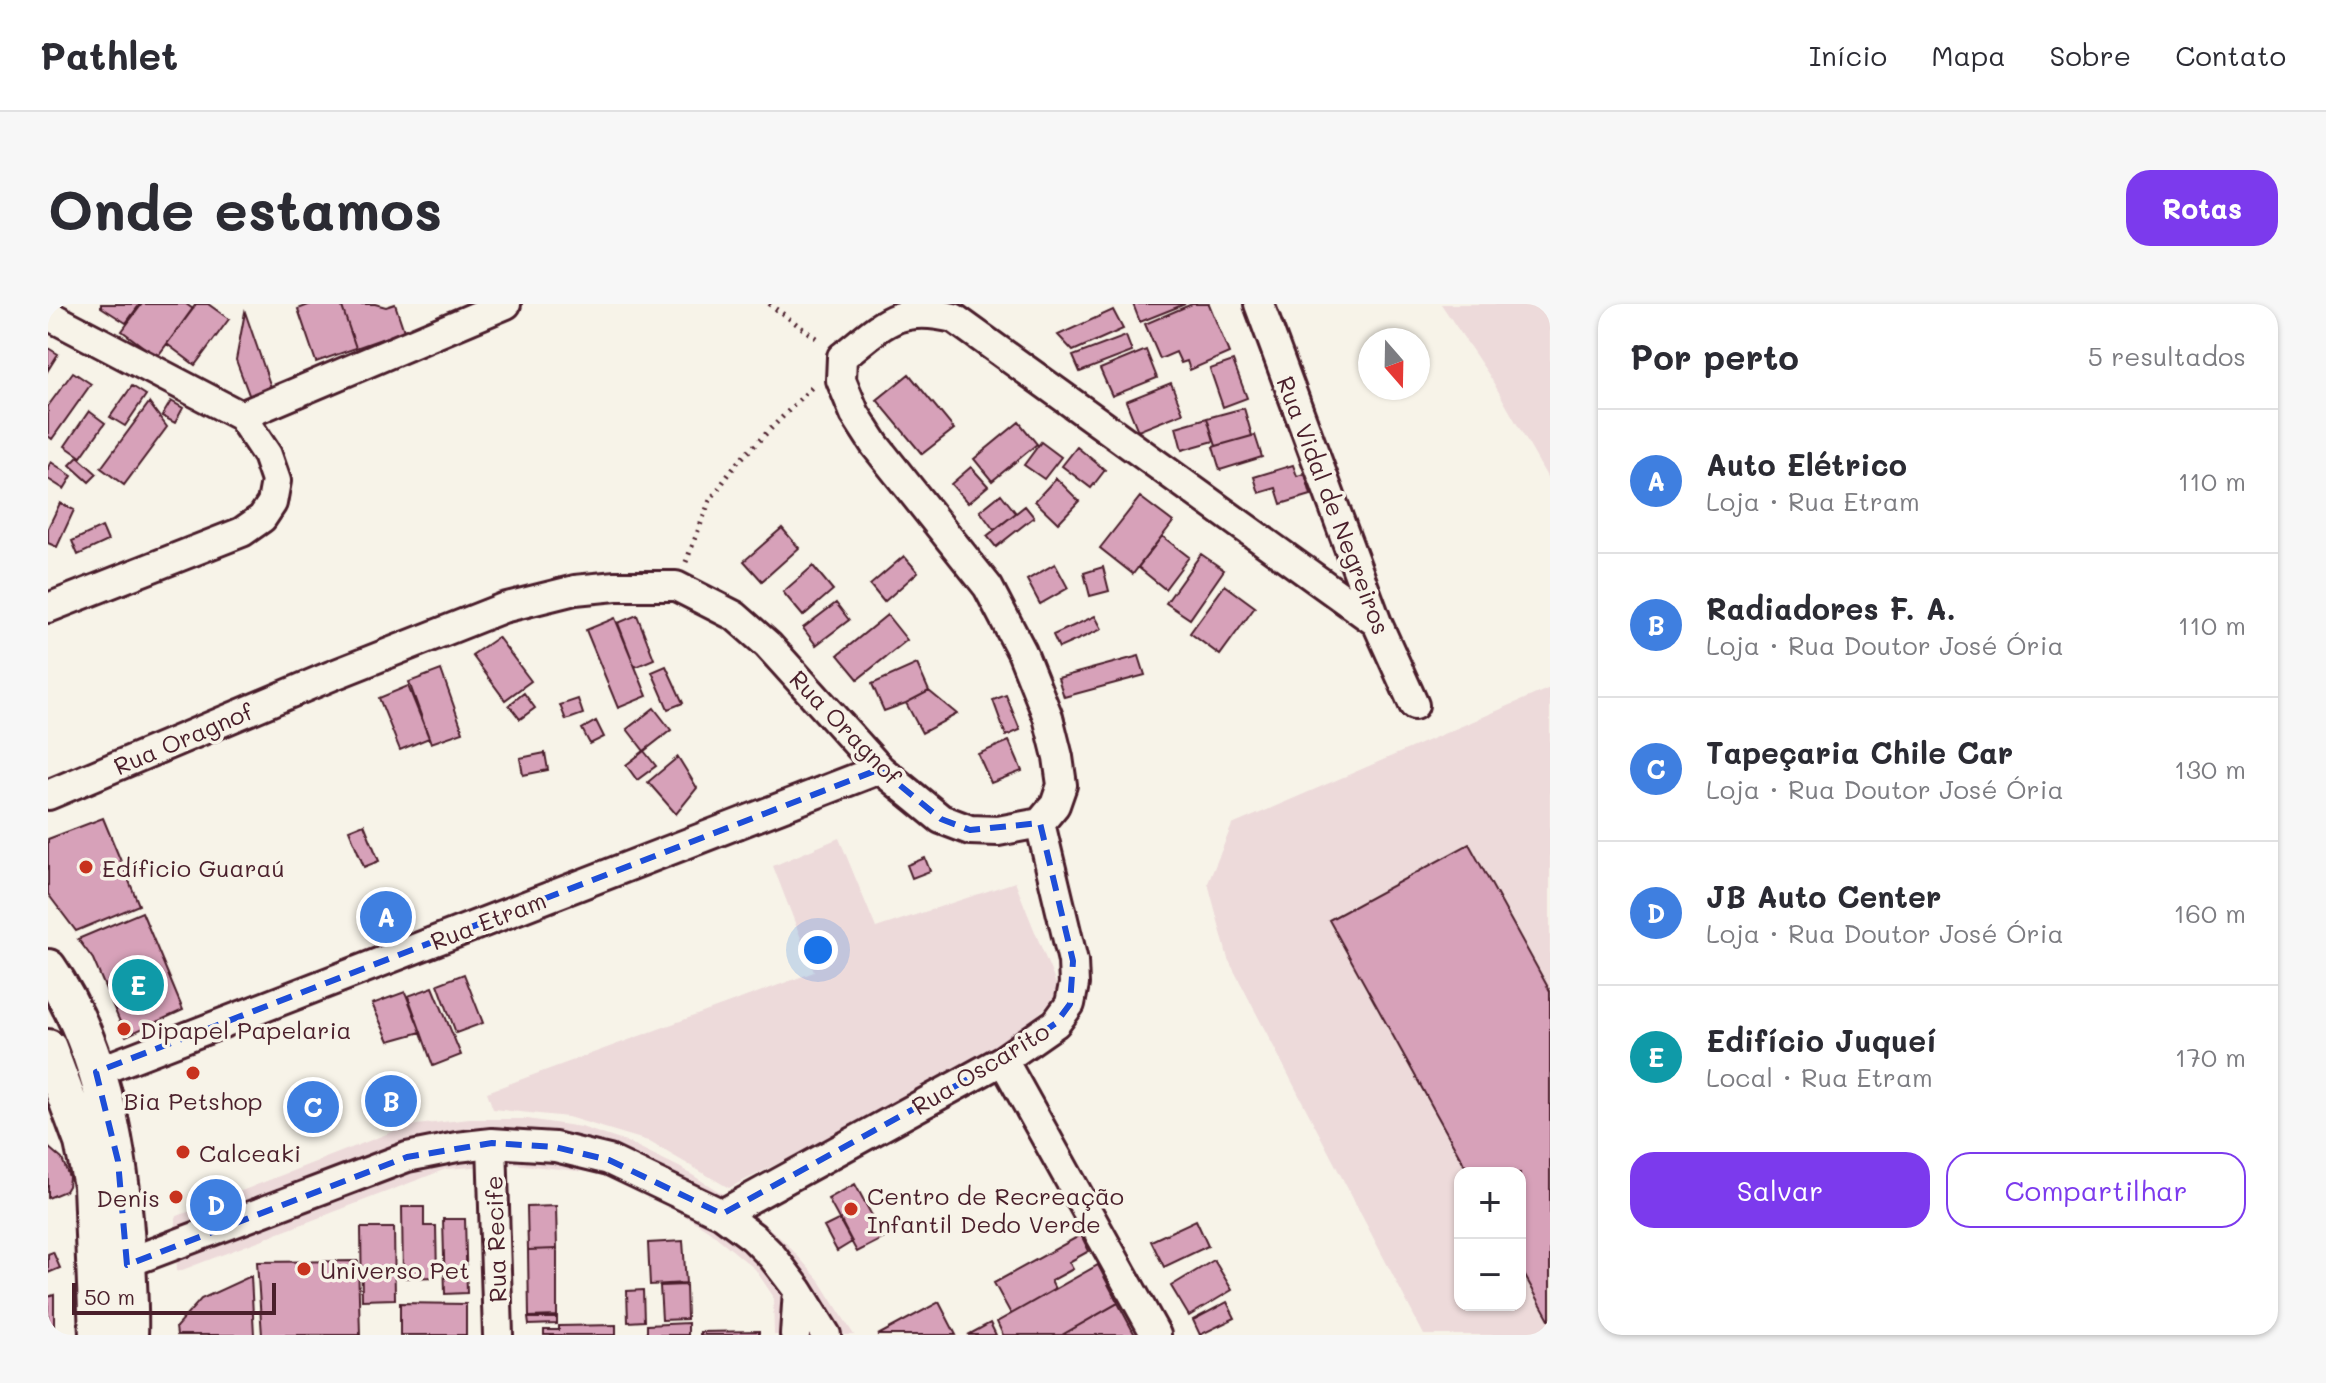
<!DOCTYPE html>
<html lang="pt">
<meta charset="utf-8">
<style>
:root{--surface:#fff;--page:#f7f7f7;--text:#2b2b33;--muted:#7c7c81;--line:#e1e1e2;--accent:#7c3aed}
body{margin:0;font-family:Mali,sans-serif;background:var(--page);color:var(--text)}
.controls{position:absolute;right:24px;bottom:24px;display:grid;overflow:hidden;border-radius:16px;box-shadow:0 2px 6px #0004}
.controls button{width:72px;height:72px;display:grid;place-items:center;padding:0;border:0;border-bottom:2px solid var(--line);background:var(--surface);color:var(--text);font:40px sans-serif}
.compass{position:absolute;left:1310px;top:24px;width:72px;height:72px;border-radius:50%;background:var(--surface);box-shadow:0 2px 6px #0004;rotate:160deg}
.scale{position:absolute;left:24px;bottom:20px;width:204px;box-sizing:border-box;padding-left:8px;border:4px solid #4a1f2b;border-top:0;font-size:22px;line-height:28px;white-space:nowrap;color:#4a1f2b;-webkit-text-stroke:6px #f7f3e8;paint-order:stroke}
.you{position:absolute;left:770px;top:646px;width:28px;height:28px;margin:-20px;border:6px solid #fff;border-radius:50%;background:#1a73e8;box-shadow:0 0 0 12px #1a73e833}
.badge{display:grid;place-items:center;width:52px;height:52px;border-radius:50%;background:var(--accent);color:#fff;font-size:26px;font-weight:700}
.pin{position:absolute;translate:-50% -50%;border:4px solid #fff;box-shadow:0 2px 8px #0006}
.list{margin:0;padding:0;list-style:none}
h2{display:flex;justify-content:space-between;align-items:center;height:104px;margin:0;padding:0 32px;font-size:34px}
h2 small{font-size:26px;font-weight:400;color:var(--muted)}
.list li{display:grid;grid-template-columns:52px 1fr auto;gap:24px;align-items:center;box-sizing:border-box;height:144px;padding:0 32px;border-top:2px solid var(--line)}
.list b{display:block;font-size:30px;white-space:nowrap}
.list p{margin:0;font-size:26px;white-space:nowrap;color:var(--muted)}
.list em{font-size:26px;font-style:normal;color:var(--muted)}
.actions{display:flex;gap:16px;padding:24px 32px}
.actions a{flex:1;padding:18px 0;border:2px solid var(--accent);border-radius:24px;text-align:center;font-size:28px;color:var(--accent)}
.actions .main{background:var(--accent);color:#fff}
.map{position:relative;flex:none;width:1502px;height:1031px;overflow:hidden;border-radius:24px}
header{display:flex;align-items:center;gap:48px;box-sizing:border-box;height:112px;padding:0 40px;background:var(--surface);border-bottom:2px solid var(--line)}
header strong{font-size:38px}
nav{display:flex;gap:44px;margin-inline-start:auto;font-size:28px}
.intro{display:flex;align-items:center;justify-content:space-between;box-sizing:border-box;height:192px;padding:0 48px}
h1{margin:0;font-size:56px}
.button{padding:20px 36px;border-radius:24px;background:var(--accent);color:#fff;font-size:28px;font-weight:700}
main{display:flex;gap:48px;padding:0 48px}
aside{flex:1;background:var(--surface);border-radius:24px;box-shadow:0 2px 6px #0004}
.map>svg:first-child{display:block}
.built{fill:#eddada;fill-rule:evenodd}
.building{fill:#d7a1b9;stroke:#4a1f2b;stroke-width:2}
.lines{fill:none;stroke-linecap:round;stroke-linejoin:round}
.minor-casing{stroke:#4a1f2b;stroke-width:34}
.tertiary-casing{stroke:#4a1f2b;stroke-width:42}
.path{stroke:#4a1f2b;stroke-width:5;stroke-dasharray:2 6;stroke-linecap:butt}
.minor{stroke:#f7f3e8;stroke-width:28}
.tertiary{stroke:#f7f3e8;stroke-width:36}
.marked{fill:none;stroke:#1d4ed8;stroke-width:6;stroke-dasharray:16 10;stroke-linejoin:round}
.poi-dot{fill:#c8321e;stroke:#f7f3e8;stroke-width:3}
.labels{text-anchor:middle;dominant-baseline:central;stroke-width:7;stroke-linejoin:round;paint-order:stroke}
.street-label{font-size:24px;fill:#4a1f2b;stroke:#f7f3e8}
.poi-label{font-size:24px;fill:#4a1f2b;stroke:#f7f3e8;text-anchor:start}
</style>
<header>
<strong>Pathlet</strong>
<nav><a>Início</a><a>Mapa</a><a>Sobre</a><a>Contato</a></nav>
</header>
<div class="intro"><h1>Onde estamos</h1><a class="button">Rotas</a></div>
<main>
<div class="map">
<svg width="1502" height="1031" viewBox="0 0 1502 1031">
<rect width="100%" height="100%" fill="#f7f3e8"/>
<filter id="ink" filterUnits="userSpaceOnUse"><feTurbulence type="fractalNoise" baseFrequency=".0125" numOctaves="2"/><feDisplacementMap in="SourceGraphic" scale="16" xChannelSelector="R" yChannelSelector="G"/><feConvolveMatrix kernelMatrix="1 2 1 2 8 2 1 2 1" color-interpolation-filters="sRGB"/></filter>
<g filter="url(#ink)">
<!-- built -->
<path class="built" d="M1393,0H1502V178L1441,71Z
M1502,384V1031H1376L1180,655L1160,579L1184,521ZM1412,869H1472V1001H1412Z
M791,534L828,624L967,578L1012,690L967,732L773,838L681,884L600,837L520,813L445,805L439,788L766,668L725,562Z
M422,815H479L533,823L584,840L633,864L702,907L738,939L772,977L806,1031H726L725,992L707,965L660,926L610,895L548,869L466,860L398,865L129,968L127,913L359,822Z"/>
<!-- building -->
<path class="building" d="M53,0H92L78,19L53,3Z
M94,0H138L145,5L109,53L74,27Z
M148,0H160L181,15L147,61L119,40Z
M263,0H293L308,44L268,58L250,5Z
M293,0H327L338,3L347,0L356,27L308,44Z
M1085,0H1137L1092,18Z
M1144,0H1161L1181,49L1142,66L1139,57L1133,59L1128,48L1112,55L1097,20Z
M1065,6L1075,25L1025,47L1010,31Z
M197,8L225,89L203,96L188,56Z
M1078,32L1084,48L1032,68L1025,52Z
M0,44L10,50L0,66Z
M1098,46L1109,74L1064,92L1052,65Z
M1185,57L1199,94L1175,103L1162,65Z
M25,68L43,80L4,135L0,132V102Z
M861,70L906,125L874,150L829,96Z
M1123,79L1135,109L1090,127L1078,97Z
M84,82L98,91L77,122L62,113Z
M123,97L135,104L127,119L114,112Z
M101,99L119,123L76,181L53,164Z
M1196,104L1204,132L1168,142L1159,114Z
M41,107L57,119L33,153L17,142Z
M1159,114L1166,137L1134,146L1128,123Z
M971,118L989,140L944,177L926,155Z
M1207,131L1214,153L1172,166L1165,143Z
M993,138L1013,153L996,175L976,161Z
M1029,143L1057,166L1043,184L1014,162Z
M30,153L49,170L41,178L22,161Z
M3,158L24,172L16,185L0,175V163Z
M1245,161L1249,172L1257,170L1263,191L1233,200L1228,184L1211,189L1206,173Z
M923,163L940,182L920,199L903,180Z
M1008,174L1031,197L1010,219L987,197Z
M953,190L968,209L946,226L932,207Z
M1092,193L1125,218L1085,270L1052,244Z
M12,199L26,206L9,243L0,239V224Z
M977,202L986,213L948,243L939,232Z
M54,223L60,237L30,251L24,237Z
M734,224L751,244L714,277L696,257Z
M1114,232L1141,253L1117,285L1090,263Z
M1153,250L1176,266L1142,315L1118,299Z
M856,252L870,268L836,298L822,281Z
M1007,260L1020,284L992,300L979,276Z
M765,262L785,286L755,312L735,288Z
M1055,263L1061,287L1042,292L1036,269Z
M1177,281L1207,303L1172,351L1142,329Z
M788,299L801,316L768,341L755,324Z
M589,311L606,355L587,363L570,319Z
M839,311L859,336L810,375L790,351Z
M1047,312L1054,325L1011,344L1005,331Z
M567,314L599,392L570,404L538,326Z
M450,333L483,377L457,396L424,351Z
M1091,352L1097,371L1016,393L1010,374Z
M869,360L881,387L858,399L836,407L824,380Z
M618,362L635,399L620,405L604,368Z
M393,366L415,428L383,439L361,378Z
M360,382L381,434L352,446L331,394Z
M881,387L909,410L874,429L858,399Z
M476,389L487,404L472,415L461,401Z
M958,391L972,426L958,432L945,396Z
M530,395L535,410L518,416L512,401Z
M606,404L623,426L596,447L579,425Z
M548,417L556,433L542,440L534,425Z
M961,437L974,467L943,479L930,450Z
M596,447L608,462L589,476L578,461Z
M497,449L500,466L475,471L472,454Z
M630,453L649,484L628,510L600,478Z
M55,514L91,601L28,627L0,590V535Z
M316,520L331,557L316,563L301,526Z
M1421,540L1502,687V1017L1472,963V869H1421L1281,616Z
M877,554L882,567L864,574L859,561Z
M94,608L135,706L78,732L45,655L30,635Z
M416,670L435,719L408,729L390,680Z
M385,683L413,751L385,762L360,692Z
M357,688L373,728L341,737L324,700Z
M0,843L14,855L21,873L20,882L17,887L0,894Z
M807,880L836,934L809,948L780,895Z
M508,902L509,945L480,946L479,903Z
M354,903H376V922H388L389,973L355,974Z
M395,915H417L419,989L397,990Z
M792,915L804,938L789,947L776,923Z
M1148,916L1160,942L1116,963L1103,937Z
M313,924H346L347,995L314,996Z
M1033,931L1041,947L1021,958L1025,965L1003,977L1007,985L963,1010L946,979Z
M635,937L638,979L602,981L600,939Z
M509,945V1012L481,1013L480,946Z
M5,948L12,964L0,969V950Z
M1166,956L1184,986L1141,1012L1123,982Z
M310,957L312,1031H214L209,958Z
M1050,961L1070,999L1014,1031H955L949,1018Z
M203,972L206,1031H129L128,1023L153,995Z
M638,981L639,1015L614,1016L612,982Z
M595,986L596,1017L580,1018L579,987Z
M6,991V1031H0V993Z
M891,998L908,1031H830Z
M1179,998L1187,1014L1152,1031L1145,1016Z
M352,999L418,1000V1031H352Z
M1070,999L1087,1031H1014Z
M480,1014H509V1020L481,1021Z
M640,1019V1031H599V1021Z
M942,1019L948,1031H920Z
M568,1021V1031H496V1026H511V1022Z
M711,1027V1031H652V1028Z"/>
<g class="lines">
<!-- minor casing -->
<g class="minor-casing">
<path id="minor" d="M1211,0L1329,319L1366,401
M0,11L193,112L219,151L228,177L224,199L214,214L194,228L0,304
M193,112L458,0
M0,491L283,372L455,304L527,286L568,282H628L687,312L720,341L832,465L893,515L922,526L950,527L992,519L1007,501L1014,481L1010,453L1000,413L974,348L940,283L827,141L807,110L793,76L794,53C835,20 850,0 906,14L1329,319
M955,756L1108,1031
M48,768L832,465
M444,839L450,1031
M674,910L955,756L1008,719L1022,700L1026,680L1025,657L992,519
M63,965L359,853L409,843L444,839L507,843L561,856L674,910L705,933L724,952L750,986L778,1031
M747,1031L750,986"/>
</g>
<!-- tertiary casing -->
<g class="tertiary-casing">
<path id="tertiary" d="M0,664C56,744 74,862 79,957C80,982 82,1006 81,1031
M0,744L35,838L44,881L50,1031"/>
</g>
<!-- path -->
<path class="path" d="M721,0L772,37
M638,258L662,196L689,159L766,81"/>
<!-- minor -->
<use href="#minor" class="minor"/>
<!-- tertiary -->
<use href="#tertiary" class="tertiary"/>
</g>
</g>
<!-- marked area -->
<path class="marked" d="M832,465L893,515L922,526L992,519L1025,657L1022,700L1008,719L955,756L674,910L561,856L507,843L444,839L359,853L79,961L70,857L48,768Z"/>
<!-- markers -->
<g class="poi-dot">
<circle cx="38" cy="563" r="8"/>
<circle cx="76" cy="725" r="8"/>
<circle cx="145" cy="769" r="8"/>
<circle cx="135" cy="848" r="8"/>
<circle cx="128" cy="893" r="8"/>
<circle cx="803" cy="905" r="8"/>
<circle cx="256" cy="965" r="8"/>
</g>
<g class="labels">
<!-- street labels -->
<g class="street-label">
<text transform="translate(1286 201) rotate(69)">Rua Vidal de Negreiros</text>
<text transform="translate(798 423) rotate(46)">Rua Oragnof</text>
<text transform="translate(135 434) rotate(-23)">Rua Oragnof</text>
<text transform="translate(440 616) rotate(-21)">Rua Etram</text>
<text transform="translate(932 764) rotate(-31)">Rua Oscarito</text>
<text transform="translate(447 935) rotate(-92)">Rua Recife</text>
</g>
<!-- poi labels -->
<g class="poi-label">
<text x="54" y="563">Edíficio Guaraú</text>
<text x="92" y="725">Dipapel Papelaria</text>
<text x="145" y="796" text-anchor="middle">Bia Petshop</text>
<text x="151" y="848">Calceaki</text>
<text x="819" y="891">Centro de Recreação<tspan x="819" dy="28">Infantil Dedo Verde</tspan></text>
<text x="112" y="893" text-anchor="end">Denis</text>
<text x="272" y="965">Universo Pet</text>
</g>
</g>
</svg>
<div class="controls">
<button>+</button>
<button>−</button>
</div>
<svg class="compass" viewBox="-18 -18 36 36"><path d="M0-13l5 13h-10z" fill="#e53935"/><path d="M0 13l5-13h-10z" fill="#7c7c81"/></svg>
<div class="scale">50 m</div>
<div class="you"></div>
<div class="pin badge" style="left:338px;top:613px;background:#3f7fe0">A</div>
<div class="pin badge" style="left:343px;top:797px;background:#3f7fe0">B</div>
<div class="pin badge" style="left:265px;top:803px;background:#3f7fe0">C</div>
<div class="pin badge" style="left:168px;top:901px;background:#3f7fe0">D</div>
<div class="pin badge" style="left:90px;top:681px;background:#0f9aa8">E</div>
</div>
<aside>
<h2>Por perto<small>5 resultados</small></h2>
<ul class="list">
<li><span class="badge" style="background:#3f7fe0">A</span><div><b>Auto Elétrico</b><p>Loja · Rua Etram</p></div><em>110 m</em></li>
<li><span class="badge" style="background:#3f7fe0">B</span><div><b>Radiadores F. A.</b><p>Loja · Rua Doutor José Ória</p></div><em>110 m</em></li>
<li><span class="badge" style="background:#3f7fe0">C</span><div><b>Tapeçaria Chile Car</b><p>Loja · Rua Doutor José Ória</p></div><em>130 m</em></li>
<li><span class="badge" style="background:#3f7fe0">D</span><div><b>JB Auto Center</b><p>Loja · Rua Doutor José Ória</p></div><em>160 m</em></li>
<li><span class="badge" style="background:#0f9aa8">E</span><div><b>Edifício Juqueí</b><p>Local · Rua Etram</p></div><em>170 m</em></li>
</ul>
<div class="actions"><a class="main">Salvar</a><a>Compartilhar</a></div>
</aside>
</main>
